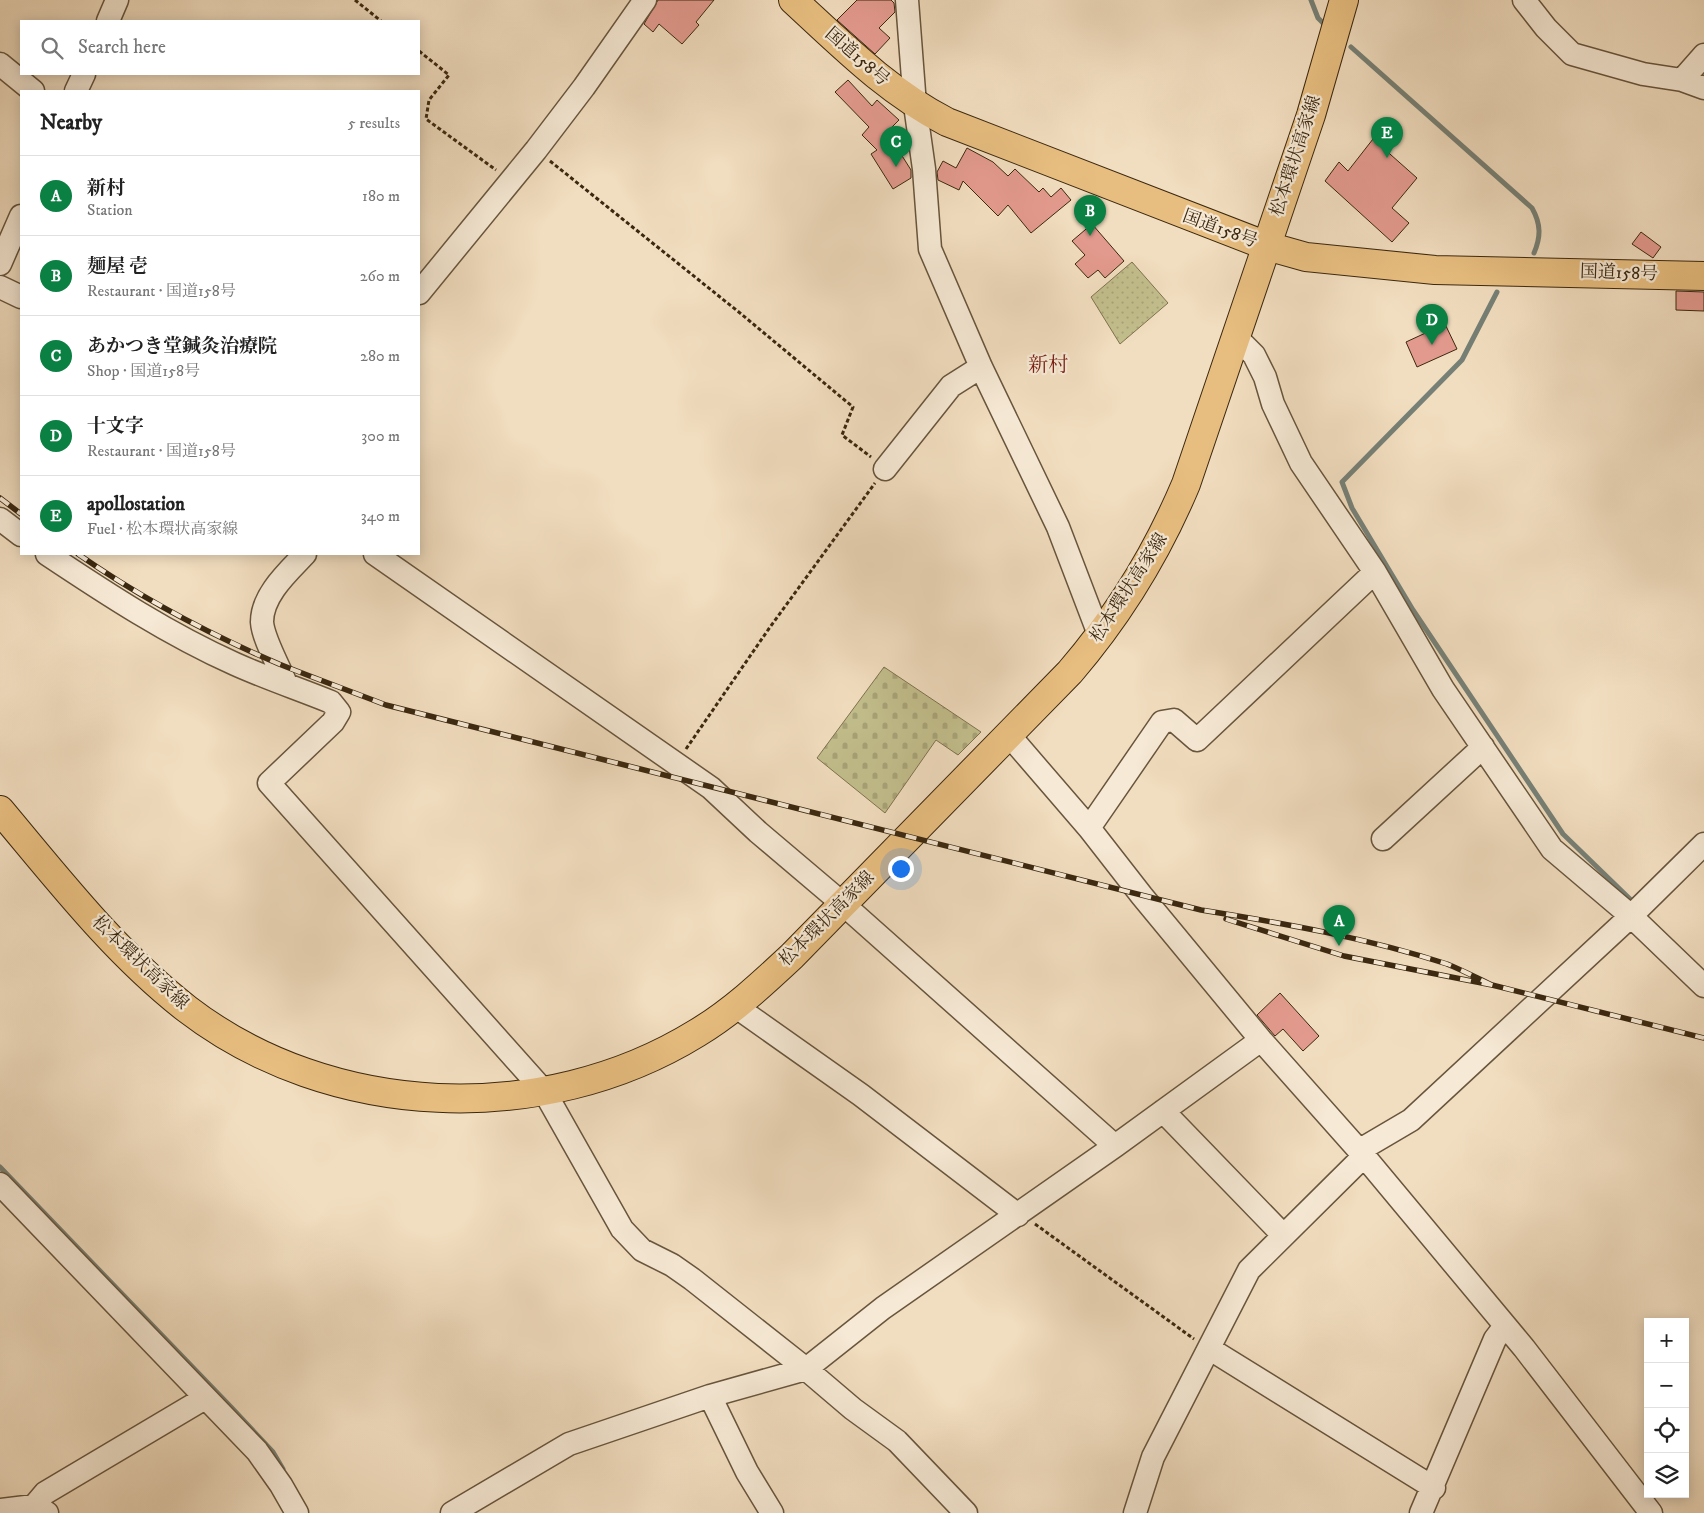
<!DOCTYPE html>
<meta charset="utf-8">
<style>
:root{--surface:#fff;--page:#f6f6f6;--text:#222;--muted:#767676;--line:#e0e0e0;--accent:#0b8043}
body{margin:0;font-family:"IM FELL DW Pica","Noto Serif JP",serif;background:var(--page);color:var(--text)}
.controls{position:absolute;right:15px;bottom:15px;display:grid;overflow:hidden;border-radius:0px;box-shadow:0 2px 12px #0003}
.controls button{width:45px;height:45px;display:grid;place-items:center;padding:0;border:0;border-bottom:1px solid var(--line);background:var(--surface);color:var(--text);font:25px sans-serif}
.you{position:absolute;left:900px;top:868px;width:18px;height:18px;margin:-12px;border:4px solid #fff;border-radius:50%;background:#1a73e8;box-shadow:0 0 0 8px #1a73e833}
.badge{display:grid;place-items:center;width:32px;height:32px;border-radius:50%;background:var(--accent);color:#fff;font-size:16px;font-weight:700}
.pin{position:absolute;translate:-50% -41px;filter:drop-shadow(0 1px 2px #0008)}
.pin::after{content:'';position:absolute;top:26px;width:18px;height:15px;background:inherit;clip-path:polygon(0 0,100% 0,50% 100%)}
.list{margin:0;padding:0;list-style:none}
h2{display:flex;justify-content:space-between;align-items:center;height:65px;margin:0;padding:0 20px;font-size:21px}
h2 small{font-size:16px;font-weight:400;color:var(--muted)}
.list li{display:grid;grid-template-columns:32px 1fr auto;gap:15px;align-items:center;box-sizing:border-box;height:80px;padding:0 20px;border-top:1px solid var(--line)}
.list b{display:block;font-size:19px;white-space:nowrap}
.list p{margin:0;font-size:16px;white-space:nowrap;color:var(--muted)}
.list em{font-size:16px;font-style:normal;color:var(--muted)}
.icon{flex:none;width:28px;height:28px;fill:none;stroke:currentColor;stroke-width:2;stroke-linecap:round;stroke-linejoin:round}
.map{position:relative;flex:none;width:1704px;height:1513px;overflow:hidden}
.search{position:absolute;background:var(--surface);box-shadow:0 2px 12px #0003;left:20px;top:20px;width:400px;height:55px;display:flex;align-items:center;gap:12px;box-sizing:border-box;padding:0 18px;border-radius:0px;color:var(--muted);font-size:19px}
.panel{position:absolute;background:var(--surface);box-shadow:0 2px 12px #0003;left:20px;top:90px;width:400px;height:465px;border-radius:0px}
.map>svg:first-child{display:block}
.grass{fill:url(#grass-dots);stroke:#7e734e}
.cemetery{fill:url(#cemetery-stones);stroke:#7e734e}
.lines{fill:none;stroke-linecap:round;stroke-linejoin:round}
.stream{stroke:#768076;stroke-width:5}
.building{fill:#e39a8e;stroke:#3b2810}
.minor-casing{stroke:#68553c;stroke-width:25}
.major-casing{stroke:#3b2810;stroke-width:30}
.highway-casing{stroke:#3b2810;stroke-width:30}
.path{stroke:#3b2810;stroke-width:3;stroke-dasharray:4 2.5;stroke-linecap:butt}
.minor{stroke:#f6e9d5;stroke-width:22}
.major{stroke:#e8be80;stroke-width:28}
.highway{stroke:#e8be80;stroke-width:28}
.rail-casing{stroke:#3b2810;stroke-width:5.5}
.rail{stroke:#f6e9d5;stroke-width:4;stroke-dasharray:11;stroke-linecap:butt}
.labels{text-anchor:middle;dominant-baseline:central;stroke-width:4.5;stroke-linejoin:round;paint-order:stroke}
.street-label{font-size:18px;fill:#3b2810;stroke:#f6e9d5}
.quarter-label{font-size:20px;fill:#7a1f14;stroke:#f6e9d5}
</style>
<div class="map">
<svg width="1704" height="1513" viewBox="0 0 1704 1513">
<defs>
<pattern id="grass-dots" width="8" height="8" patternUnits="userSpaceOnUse" patternTransform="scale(1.25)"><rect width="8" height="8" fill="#c2be8c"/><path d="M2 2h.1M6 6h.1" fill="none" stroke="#a8a378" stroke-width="1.8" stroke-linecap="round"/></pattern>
<pattern id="cemetery-stones" width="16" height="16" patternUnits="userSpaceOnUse" patternTransform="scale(1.25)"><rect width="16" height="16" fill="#c2be8c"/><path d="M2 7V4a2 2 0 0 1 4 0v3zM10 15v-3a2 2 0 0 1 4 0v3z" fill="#a8a378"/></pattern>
</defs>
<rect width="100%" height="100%" fill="#f1ddbf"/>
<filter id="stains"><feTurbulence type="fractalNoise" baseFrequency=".004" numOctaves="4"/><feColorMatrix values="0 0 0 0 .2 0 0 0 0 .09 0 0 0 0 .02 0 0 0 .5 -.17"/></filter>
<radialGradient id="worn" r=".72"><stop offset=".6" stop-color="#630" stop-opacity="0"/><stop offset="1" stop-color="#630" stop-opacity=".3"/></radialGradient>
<!-- grass -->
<path class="grass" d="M1132,262L1168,303L1120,344L1091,297Z"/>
<!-- cemetery -->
<path class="cemetery" d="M884,667L981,732L958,755L936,740L885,813L817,758Z"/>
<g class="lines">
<!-- stream -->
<path class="stream" d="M1311,0L1318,18L1325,25
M1351,47L1532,208C1541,224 1541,237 1534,253
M1497,292L1462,360L1342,482L1352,508L1413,610L1563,834L1630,899
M0,1167L231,1407L273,1452L283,1469"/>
</g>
<!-- building -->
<path class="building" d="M658,0H714L696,22L699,25L682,44L659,24L653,32L644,24Z
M857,0H891L894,3L895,12L879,28L890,38L875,54L837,20Z
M848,80L872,106L877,100L899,120L887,132L911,170V178L893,189L871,154L877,150L862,135L869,127L835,92Z
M1373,139L1417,178L1392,208L1409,223L1392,242L1325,181L1339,162L1348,171Z
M967,148L993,162L1008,176L1015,169L1039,192L1043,188L1051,197L1061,188L1071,200L1031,233L1008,205L998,216L963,181L959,190L938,180L937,172L943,161L956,168Z
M1092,224L1124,261L1105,278L1098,270L1088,278L1075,264L1085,255L1072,241Z
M1641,232L1661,247L1653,258L1632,244Z
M1676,291L1704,292V311L1676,310Z
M1445,324L1457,349L1417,367L1406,342Z
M1280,993L1319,1036L1303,1051L1283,1029L1275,1036L1257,1015Z"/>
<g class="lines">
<!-- minor casing -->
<g class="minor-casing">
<path id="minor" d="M907,0L915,105L924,169L930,249L981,367L1058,527L1100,637
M1524,0L1546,28L1572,54L1643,74L1682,80L1704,88
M108,21L117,0
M0,64L33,91
M1682,80L1704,55
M76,91L84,74
M0,264L21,216
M0,287L21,297
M419,293L536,150L584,87L645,0
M1236,337L1254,355L1265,377L1273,404L1301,463L1375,572L1443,689L1552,849L1631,916L1704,986
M885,469L951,386L981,367
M0,519L21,535
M47,554C107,594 168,634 235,664C266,678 299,689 331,702L339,712L333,722L269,783L544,1091L622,1229L642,1250L672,1265L692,1279L806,1369L853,1409L897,1441L966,1513
M375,554L711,788L758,832L843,904L1115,1146
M286,684C280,668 263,639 262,622C262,595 288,572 305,554
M1008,734L1089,828L1142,896L1261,1040L1364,1156L1524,1348L1651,1513
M1089,828L1162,722L1174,720L1197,740L1375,572
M1383,839L1483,747
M735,1006L861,1095L1018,1215
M1163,1111L1283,1235
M1360,1150L1411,1120L1631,916L1704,844
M0,1184L257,1451L281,1485L297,1513
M1210,1349L1434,1488
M710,1396L747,1472L772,1513
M34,1506L45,1493L205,1398
M0,1510L34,1506L47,1513
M452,1513L569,1444L710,1396L806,1369L883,1308L1115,1146L1261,1040
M1135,1513L1153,1457L1249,1270L1364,1156
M1421,1513L1495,1339L1505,1326"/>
</g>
<!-- major casing -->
<g class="major-casing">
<path id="major" d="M0,810C58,879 115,953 187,1009C330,1119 543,1128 697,1033C732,1012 762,984 792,956L1070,672C1119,615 1157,553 1186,484L1311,115L1344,0"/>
</g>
<!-- highway casing -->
<g class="highway-casing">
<path id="highway" d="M793,0C843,46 887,91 947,122L1267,246L1306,257L1435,270L1704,276"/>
</g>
<!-- path -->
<path class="path" d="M355,0L381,21
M419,51L449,75L429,100L426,119L496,170
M550,161L740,313L853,407L842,435L871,457
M686,749L768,630L875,483
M1035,1224L1194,1339"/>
<!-- minor -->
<use href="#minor" class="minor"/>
<!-- major -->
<use href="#major" class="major"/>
<!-- highway -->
<use href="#highway" class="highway"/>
<!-- rail casing -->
<g class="rail-casing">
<path id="rail" d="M0,498L21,514
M78,554C138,596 211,635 279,664C314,678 350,691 386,705L1201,910C1283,923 1367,938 1447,964C1462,970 1477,978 1492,985
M1226,919L1344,956L1492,985L1704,1038"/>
</g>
<!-- rail -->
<use href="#rail" class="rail"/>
</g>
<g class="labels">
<!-- street labels -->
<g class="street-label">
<text transform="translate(857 57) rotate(41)">国道158号</text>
<text transform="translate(1296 156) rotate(-72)">松本環状高家線</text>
<text transform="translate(1220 229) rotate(20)">国道158号</text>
<text transform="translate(1619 273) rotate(2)">国道158号</text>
<text transform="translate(1129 588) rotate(-57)">松本環状高家線</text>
<text transform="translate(827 919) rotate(-45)">松本環状高家線</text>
<text transform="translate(140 963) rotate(44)">松本環状高家線</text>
</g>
<!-- quarter labels -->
<g class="quarter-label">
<text x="1048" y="365">新村</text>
</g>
</g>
<rect width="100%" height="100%" filter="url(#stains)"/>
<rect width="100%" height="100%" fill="url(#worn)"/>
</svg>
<div class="controls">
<button>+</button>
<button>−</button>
<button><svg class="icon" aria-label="locate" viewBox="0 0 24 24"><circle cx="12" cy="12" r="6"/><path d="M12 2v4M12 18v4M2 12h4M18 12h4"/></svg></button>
<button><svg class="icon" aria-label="layers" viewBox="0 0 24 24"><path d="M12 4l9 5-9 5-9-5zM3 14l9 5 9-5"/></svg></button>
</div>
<div class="you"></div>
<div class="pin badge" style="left:1339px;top:946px">A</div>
<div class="pin badge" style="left:1090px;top:236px">B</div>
<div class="pin badge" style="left:896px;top:167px">C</div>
<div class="pin badge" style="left:1432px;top:345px">D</div>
<div class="pin badge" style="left:1387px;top:158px">E</div>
<div class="search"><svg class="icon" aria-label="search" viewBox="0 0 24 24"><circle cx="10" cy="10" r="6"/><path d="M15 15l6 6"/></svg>Search here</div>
<section class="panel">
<h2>Nearby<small>5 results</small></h2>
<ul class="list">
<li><span class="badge">A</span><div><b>新村</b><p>Station</p></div><em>180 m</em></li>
<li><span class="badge">B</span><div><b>麺屋 壱</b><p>Restaurant · 国道158号</p></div><em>260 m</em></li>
<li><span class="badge">C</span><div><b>あかつき堂鍼灸治療院</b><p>Shop · 国道158号</p></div><em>280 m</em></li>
<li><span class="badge">D</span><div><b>十文字</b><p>Restaurant · 国道158号</p></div><em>300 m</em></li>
<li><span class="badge">E</span><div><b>apollostation</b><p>Fuel · 松本環状高家線</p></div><em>340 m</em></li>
</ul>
</section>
</div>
